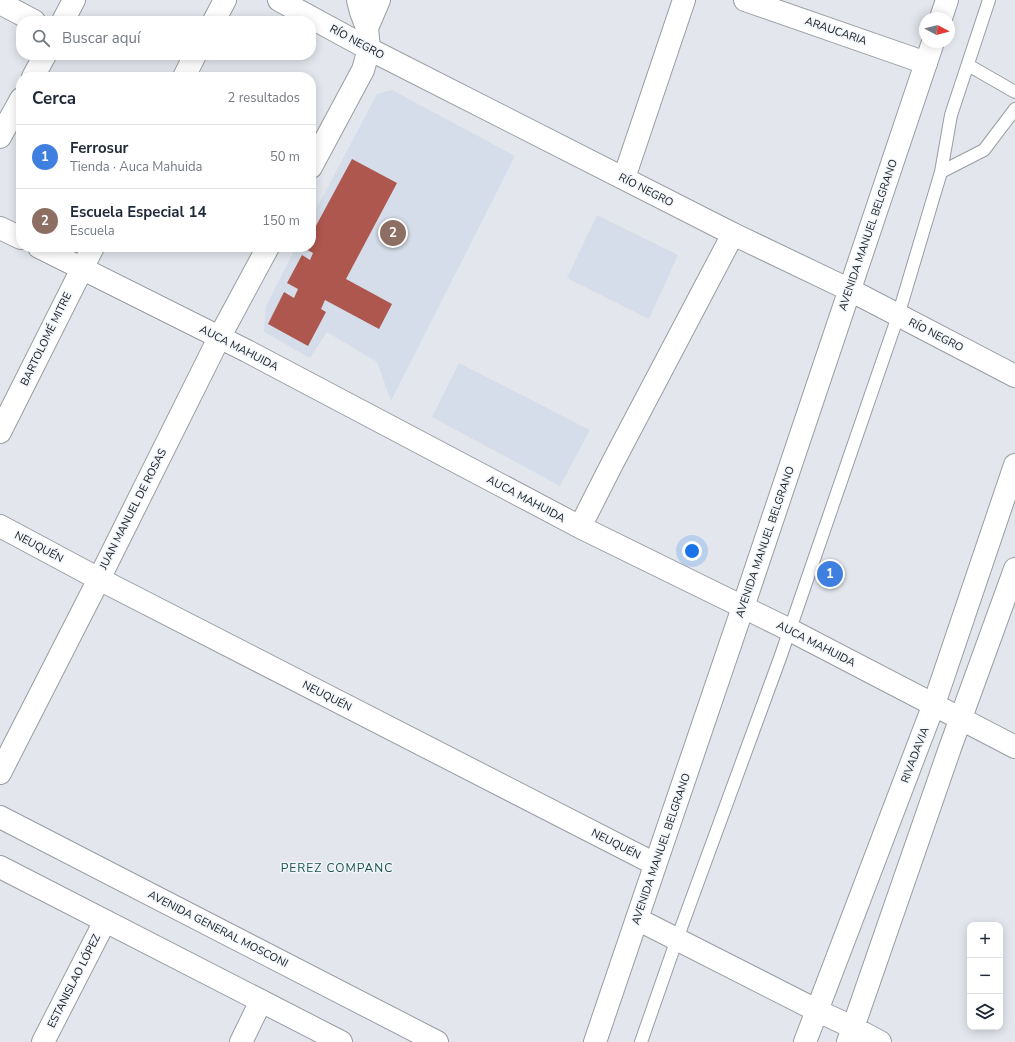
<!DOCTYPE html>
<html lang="es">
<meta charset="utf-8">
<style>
:root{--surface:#fff;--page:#f6f6f7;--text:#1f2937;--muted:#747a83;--line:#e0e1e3;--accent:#2e7468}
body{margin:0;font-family:"Nunito Sans",sans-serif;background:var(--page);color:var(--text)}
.controls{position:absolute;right:12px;bottom:12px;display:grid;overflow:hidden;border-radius:8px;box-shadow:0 2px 10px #0003}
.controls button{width:36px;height:36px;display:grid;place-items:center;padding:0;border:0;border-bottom:1px solid var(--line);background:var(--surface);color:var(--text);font:20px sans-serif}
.compass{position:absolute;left:919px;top:12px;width:36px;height:36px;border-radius:50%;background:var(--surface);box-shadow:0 2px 10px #0003;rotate:97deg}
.you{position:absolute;left:692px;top:551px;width:14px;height:14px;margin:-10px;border:3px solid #fff;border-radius:50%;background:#1a73e8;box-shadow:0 0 0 6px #1a73e833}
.badge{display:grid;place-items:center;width:26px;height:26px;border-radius:50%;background:var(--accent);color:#fff;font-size:13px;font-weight:700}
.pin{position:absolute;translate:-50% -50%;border:2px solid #fff;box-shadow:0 1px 4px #0006}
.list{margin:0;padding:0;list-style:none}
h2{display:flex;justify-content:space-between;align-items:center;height:52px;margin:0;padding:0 16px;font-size:17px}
h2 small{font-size:13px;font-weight:400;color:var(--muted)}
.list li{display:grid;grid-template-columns:26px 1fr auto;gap:12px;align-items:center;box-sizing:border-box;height:64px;padding:0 16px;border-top:1px solid var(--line)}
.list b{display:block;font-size:15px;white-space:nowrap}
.list p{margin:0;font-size:13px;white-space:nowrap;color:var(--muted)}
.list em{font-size:13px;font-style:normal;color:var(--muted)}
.icon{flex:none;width:22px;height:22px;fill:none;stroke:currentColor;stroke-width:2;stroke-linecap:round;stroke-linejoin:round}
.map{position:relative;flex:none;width:1015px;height:1042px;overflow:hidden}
.search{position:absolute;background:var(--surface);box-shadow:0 2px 10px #0003;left:16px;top:16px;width:300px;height:44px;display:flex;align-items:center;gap:10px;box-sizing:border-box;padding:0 14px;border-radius:16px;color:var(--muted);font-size:15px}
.panel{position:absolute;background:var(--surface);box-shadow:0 2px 10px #0003;left:16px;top:72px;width:300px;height:180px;border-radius:16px}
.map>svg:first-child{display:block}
.built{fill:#d4dde9}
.building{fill:#ae574e}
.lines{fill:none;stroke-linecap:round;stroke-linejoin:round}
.service-casing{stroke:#989da2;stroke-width:14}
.minor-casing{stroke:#989da2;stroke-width:24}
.tertiary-casing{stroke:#989da2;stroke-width:24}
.secondary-casing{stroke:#989da2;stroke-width:24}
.service{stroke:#fff;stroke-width:12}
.minor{stroke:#fff;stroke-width:22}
.tertiary{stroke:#fff;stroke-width:22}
.secondary{stroke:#fff;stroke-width:22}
.labels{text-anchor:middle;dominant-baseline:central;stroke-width:3;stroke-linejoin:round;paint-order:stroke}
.street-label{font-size:11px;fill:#202224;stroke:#f0f5fb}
.neighbourhood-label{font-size:12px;letter-spacing:1px;fill:#1a5249;stroke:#f0f5fb}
</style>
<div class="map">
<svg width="1015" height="1042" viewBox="0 0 1015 1042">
<rect width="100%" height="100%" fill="#e3e7ed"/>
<!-- built -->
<path class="built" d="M392,90L515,156L391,401L377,362L327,332L310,358L264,332L266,306L296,247H311V219L377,94Z
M597,215L678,255L649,319L567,278Z
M459,363L590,430L560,486L432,417Z"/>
<!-- building -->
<path class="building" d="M352,159L397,183L346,279L392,304L379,329L325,300L321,309L326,312L308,346L268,324L284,292L294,298L298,289L287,283L302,255L310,260L313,253L304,248L305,247H311V235Z"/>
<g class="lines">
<!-- service casing -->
<g class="service-casing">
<path id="service" d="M968,65L1015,92
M941,172L984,150L1015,109
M641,1042L677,939L780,658L898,316L941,172L951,115L989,0"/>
</g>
<!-- minor casing -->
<g class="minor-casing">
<path id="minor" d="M745,0L926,63
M0,3L34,21
M63,21L74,0
M214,21L225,0
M367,28L379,0
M33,77L45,55
M184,77L195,55
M0,137L21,99
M311,167L363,70L369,49L367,28L361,12L358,0
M624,178L684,0
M0,228L21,238
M39,247L247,351L580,527L790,630L1015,747
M0,432L93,247
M0,526L99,579L655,864
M580,527L613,462L733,234
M0,773L99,579L219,338L268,247
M637,919L818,1011L852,1027L880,1042
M43,1042L105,921
M241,1042L261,1001
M805,1042L934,704L1015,465
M848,1042L950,748L1015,569"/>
</g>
<!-- tertiary casing -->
<g class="tertiary-casing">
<path id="tertiary" d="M279,0L369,49L733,234L850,290L1015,376
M941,18L947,0
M595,1042L743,607L933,42"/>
</g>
<!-- secondary casing -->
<g class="secondary-casing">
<path id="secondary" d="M0,817L437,1042
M0,867L341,1042"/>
</g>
<!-- service -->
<use href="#service" class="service"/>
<!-- minor -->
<use href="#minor" class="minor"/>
<!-- tertiary -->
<use href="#tertiary" class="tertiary"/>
<!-- secondary -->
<use href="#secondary" class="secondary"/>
</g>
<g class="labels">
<!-- street labels -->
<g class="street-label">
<text transform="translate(836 31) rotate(19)">ARAUCARIA</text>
<text transform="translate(357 42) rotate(28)">RÍO NEGRO</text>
<text transform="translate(646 190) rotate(27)">RÍO NEGRO</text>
<text transform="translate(868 235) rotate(-71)">AVENIDA MANUEL BELGRANO</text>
<text transform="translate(936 335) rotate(27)">RÍO NEGRO</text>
<text transform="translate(46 339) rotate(-64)">BARTOLOMÉ MITRE</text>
<text transform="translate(239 348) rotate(27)">AUCA MAHUIDA</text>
<text transform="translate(526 499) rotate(28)">AUCA MAHUIDA</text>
<text transform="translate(133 509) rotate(-63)">JUAN MANUEL DE ROSAS</text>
<text transform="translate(765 542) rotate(-71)">AVENIDA MANUEL BELGRANO</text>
<text transform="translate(39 547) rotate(28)">NEUQUÉN</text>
<text transform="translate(816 644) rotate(27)">AUCA MAHUIDA</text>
<text transform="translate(327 696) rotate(27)">NEUQUÉN</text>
<text transform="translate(915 755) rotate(-69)">RIVADAVIA</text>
<text transform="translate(616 844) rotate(27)">NEUQUÉN</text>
<text transform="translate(661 849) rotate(-71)">AVENIDA MANUEL BELGRANO</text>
<text transform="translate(218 929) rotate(27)">AVENIDA GENERAL MOSCONI</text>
<text transform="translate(74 981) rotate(-63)">ESTANISLAO LÓPEZ</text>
</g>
<!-- neighbourhood labels -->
<g class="neighbourhood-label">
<text x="337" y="868">PEREZ COMPANC</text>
</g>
</g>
</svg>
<div class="controls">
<button>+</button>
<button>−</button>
<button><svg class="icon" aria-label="layers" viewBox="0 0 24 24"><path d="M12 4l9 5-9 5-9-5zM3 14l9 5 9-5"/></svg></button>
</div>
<svg class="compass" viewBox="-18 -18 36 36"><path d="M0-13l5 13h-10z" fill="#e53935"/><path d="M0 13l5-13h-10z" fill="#747a83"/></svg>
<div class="you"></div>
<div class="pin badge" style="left:830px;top:574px;background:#3f7fe0">1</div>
<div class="pin badge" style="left:393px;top:233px;background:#8d6e63">2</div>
<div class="search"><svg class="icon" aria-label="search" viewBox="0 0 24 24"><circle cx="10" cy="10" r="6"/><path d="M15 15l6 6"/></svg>Buscar aquí</div>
<section class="panel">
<h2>Cerca<small>2 resultados</small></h2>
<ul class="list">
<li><span class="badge" style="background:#3f7fe0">1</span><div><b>Ferrosur</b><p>Tienda · Auca Mahuida</p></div><em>50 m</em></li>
<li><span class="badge" style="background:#8d6e63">2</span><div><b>Escuela Especial 14</b><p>Escuela</p></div><em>150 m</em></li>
</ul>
</section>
</div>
